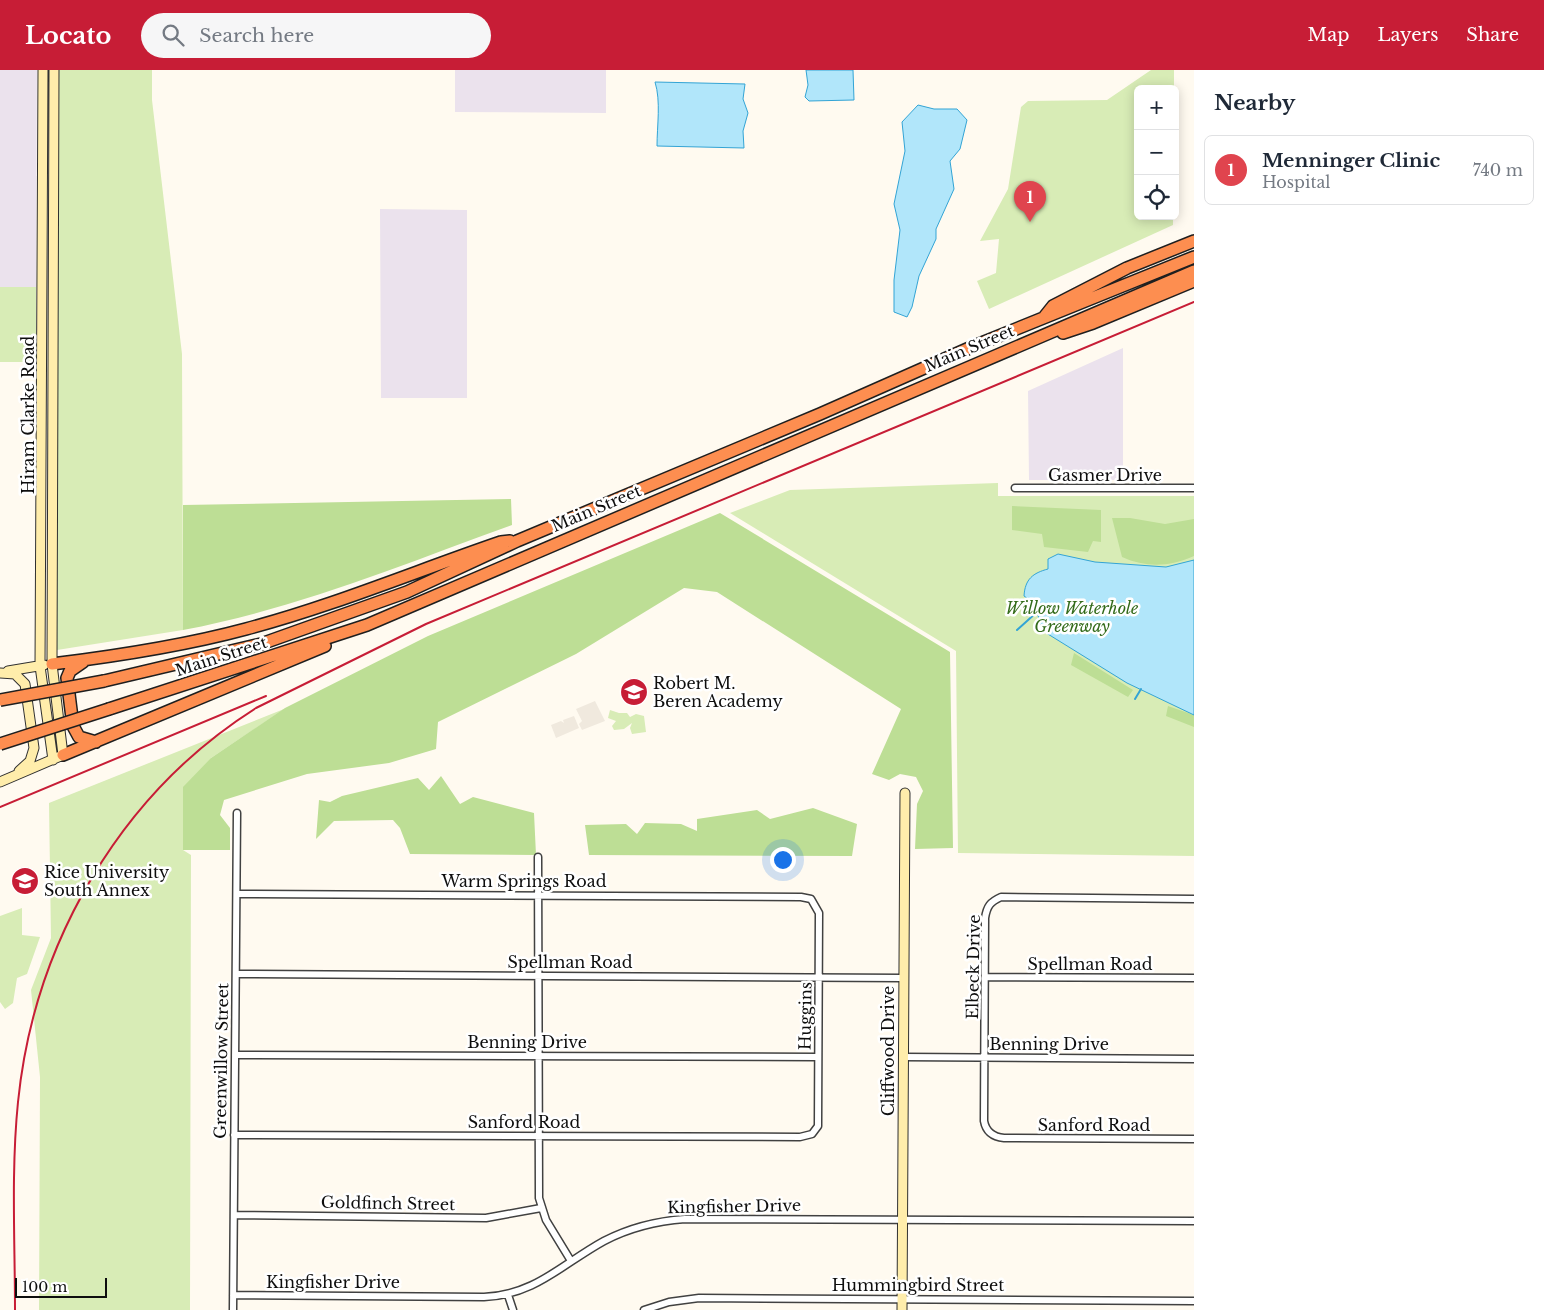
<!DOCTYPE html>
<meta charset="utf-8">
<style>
:root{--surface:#fff;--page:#f6f6f7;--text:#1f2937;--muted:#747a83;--line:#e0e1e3;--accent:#c71d36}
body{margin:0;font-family:"Libre Baskerville",serif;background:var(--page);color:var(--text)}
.controls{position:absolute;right:15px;top:15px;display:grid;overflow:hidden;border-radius:8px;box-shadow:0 2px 12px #0003}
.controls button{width:45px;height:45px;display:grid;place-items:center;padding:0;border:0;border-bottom:1px solid var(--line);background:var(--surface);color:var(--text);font:25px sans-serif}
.scale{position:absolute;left:15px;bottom:12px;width:92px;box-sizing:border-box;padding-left:5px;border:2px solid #0e0e0e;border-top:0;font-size:14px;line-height:18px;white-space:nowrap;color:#0e0e0e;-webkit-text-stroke:4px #fff;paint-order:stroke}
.you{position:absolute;left:782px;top:789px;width:18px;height:18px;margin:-12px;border:4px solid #fff;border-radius:50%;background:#1a73e8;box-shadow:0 0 0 8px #1a73e833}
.badge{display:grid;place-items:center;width:32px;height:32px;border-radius:50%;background:var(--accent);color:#fff;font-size:16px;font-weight:700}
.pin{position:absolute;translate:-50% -41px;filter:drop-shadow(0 1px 2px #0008)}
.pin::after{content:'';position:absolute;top:26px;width:18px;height:15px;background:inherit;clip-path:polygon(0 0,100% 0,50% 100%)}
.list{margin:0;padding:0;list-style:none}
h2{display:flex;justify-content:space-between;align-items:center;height:65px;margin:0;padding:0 20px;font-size:21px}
h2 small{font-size:16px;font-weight:400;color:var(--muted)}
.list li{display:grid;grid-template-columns:32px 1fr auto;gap:15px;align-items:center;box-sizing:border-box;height:70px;margin:0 10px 10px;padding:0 10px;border:1px solid var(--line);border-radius:8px}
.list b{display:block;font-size:19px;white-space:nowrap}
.list p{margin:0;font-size:16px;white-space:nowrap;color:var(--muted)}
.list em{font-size:16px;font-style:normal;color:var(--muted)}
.icon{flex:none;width:28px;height:28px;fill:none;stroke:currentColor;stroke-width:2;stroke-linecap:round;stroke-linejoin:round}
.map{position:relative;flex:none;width:1194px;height:1240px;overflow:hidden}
header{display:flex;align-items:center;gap:30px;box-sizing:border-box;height:70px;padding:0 25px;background:var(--accent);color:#fff}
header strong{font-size:24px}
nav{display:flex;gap:28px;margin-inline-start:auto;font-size:18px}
.search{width:350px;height:45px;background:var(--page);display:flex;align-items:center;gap:12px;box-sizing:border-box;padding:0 18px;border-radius:28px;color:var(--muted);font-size:19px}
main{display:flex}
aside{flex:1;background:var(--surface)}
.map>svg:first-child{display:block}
.industrial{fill:#ebe2ed}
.green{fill:#d8ecb6}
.forest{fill:#bdde95}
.plaza{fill:#f0e9de}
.water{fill:#b1e6fa;stroke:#33a4d5}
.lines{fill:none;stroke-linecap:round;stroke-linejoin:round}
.stream{stroke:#33a4d5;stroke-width:2}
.street-casing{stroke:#414141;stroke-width:9}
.secondary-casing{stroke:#303030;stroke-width:11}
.highway-casing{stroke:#1f1f1f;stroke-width:14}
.street{stroke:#fff;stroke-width:6}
.secondary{stroke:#ffedab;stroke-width:9}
.highway{stroke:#fd8e50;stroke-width:11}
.rail{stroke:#c71d36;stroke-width:2}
.highway-bridge-casing{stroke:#1f1f1f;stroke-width:14;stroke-linecap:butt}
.highway-bridge{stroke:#fd8e50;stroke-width:11}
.labels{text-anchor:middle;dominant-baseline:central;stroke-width:5;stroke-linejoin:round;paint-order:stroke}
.street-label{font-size:16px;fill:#0e0e0e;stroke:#fff}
.park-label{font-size:16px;font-style:italic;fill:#336b1a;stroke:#fff}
.poi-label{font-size:16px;fill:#0e0e0e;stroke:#fff;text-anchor:start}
</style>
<header>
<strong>Locato</strong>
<div class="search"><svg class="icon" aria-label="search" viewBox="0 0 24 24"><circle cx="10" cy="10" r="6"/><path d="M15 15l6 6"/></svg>Search here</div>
<nav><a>Map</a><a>Layers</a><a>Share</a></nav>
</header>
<main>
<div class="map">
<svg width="1194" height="1240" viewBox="0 0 1194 1240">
<rect width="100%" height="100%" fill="#fffaf0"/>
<!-- industrial -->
<path class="industrial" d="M0,0H37L36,217H0Z
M455,0H606V43L455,42Z
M380,139L467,140V328H381Z
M1123,278V410H1029L1028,321Z"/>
<!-- green -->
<path class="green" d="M58,0H152V30L182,284L183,560L57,580Z
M1151,0H1174V19H1138V146H1173V155L989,239L977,211L996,203L999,169L980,171L1008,119L1021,37L1028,31L1107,30Z
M0,217H36V292H0Z
M998,413V426H1194V786L958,783L956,581L730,443L790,420Z
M284,639L211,688L183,780L191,785L190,1240H39L40,1007L31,920L51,868L49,733Z
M610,640L619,643H627L630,647L636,644L644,646L646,662L632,664L630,658L632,653L624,659L614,660L612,656L616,651L608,648Z
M22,838V865L40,867L27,904L17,908L13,933L5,939L0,932V846Z"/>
<!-- forest -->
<path class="forest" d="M511,429L512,455C404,494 296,539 183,560V435Z
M1012,436L1101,440V472L1093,471L1088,482L1044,477L1042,464L1012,460Z
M720,443L950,582L953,778L915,779L917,734L923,721L916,707L900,704L889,710L872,704L901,639L717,522L684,518L576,584L438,652L436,679L389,693L307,704L224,730L220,745L230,758V780H183V717L211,688L285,638L428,566Z
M1112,448H1130L1165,454L1194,449V486C1170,497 1146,498 1122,487Z
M1074,583L1133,620L1128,627L1071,595Z
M1168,636L1194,645V657L1166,646Z
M441,706L460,734L473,727L534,743L536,785L410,784L400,758L393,750L334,751L316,769L319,730L330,732L342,726L418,708L429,720Z
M813,738L857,754L852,786L589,785L585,755L626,754L637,764L645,753L681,754L697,761V749L757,740L770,749Z"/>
<!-- plaza -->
<path class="plaza" d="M595,631L605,651L582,660L579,654L582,651L576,639Z
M574,646L579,658L556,668L551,655L561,651L564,653L563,650Z"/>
<!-- water -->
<path class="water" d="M806,0H853L854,30L809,31L805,27L808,15Z
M655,12L745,14L743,29L748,43L743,61L744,78L657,76C657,56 661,31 655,12Z
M918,35L934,39H957L967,50L960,79L950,91L954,119L936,159V169L919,206L912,237L907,247L894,242V210L900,160L894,134L905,81L902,52Z
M1058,484L1095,492L1166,497L1194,490V645L1127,613L1043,561L1034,533L1024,526C1025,509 1033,503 1048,499V489Z"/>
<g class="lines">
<!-- stream -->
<path class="stream" d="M1017,560L1037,542
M1135,629L1141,619"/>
<!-- street casing -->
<g class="street-casing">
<path id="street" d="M1015,418H1194
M538,787L539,1128L546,1150L571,1191
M1194,829L1001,827C990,832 987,836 985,848L984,1051C986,1062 993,1067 1004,1068L1194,1069
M236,904L904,908
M985,907L1194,908
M235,985L818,987
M903,987L1194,989
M234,1065L800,1067L812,1064L818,1056L819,843L811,829L801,827L237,824
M234,1145L486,1148L541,1138
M233,1225L484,1227C535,1225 562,1194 604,1171C629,1158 657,1151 685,1149L1194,1151
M508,1225L513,1240
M233,1240L237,743
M644,1240L669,1232L699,1228L1194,1231"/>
</g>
<!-- secondary casing -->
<g class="secondary-casing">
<path id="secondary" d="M43,0L40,596L53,690
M8,601L44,595
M0,603L15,604L25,614L34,678L30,691L19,701
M0,712L63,685L52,594L54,0
M902,1240L905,723"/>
</g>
<!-- highway casing -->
<g class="highway-casing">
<path id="highway" d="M1045,246L1053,236L1127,198L1194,171
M1063,263L1093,253L1194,211
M83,592L70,601L67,608L73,656L79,667L96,672
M52,594C117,586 183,576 246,559C333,536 416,501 501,472L510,471
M104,611L261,574L407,522L517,471L820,344L974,276L1194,187
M109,639L367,555L1194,201
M63,685L325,576"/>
</g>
<!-- street -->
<use href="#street" class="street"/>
<!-- secondary -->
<use href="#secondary" class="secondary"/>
<!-- highway -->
<use href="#highway" class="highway"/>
<!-- rail -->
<path class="rail" d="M0,737L266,626
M15,1240C15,1171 11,1101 18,1032C34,873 120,724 256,638L426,554L1194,232"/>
<!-- highway-bridge casing -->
<g class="highway-bridge-casing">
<path id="highway-bridge" d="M0,630L104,611
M0,674L109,639"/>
</g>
<!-- highway-bridge -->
<use href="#highway-bridge" class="highway-bridge"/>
</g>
<!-- icons -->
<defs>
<g id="school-disc" transform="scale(1.4375)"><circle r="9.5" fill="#c71d36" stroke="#fff"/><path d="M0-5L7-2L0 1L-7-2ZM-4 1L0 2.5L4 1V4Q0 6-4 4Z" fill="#fff"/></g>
<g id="university-disc" transform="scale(1.4375)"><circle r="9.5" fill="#c71d36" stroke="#fff"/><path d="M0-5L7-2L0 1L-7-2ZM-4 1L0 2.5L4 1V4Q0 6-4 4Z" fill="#fff"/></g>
</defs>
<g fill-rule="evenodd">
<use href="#school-disc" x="634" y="622"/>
<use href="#university-disc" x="25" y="811"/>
</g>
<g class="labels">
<!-- street labels -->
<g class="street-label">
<text transform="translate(969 278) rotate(-23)">Main Street</text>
<text transform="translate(28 345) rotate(-90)">Hiram Clarke Road</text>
<text x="1105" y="405">Gasmer Drive</text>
<text transform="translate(596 438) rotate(-23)">Main Street</text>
<text transform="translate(221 586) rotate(-18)">Main Street</text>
<text x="524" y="811">Warm Springs Road</text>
<text x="570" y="892">Spellman Road</text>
<text x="1090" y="894">Spellman Road</text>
<text transform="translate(973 897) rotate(-89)">Elbeck Drive</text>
<text transform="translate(805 946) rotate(-89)">Huggins</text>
<text x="527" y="972">Benning Drive</text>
<text x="1049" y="974">Benning Drive</text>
<text transform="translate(888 981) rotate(-90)">Cliffwood Drive</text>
<text transform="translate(221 991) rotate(-89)">Greenwillow Street</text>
<text x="524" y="1052">Sanford Road</text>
<text x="1094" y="1055">Sanford Road</text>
<text transform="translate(388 1133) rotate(1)">Goldfinch Street</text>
<text transform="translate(734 1136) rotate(-1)">Kingfisher Drive</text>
<text x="333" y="1212">Kingfisher Drive</text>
<text x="918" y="1215">Hummingbird Street</text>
</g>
<!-- park labels -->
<g class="park-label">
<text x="1072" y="538">Willow Waterhole<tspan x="1072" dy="18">Greenway</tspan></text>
</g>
<!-- poi labels -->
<g class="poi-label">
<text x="653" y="613">Robert M.<tspan x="653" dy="18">Beren Academy</tspan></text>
<text x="44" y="802">Rice University<tspan x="44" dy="18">South Annex</tspan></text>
</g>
</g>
</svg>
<div class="controls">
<button>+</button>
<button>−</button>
<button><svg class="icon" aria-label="locate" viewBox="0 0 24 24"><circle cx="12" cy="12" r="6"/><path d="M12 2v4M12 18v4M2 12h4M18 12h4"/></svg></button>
</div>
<div class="scale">100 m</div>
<div class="you"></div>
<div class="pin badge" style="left:1030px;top:152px;background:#e0444e">1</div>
</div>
<aside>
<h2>Nearby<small></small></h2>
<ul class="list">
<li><span class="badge" style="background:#e0444e">1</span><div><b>Menninger Clinic</b><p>Hospital</p></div><em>740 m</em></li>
</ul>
</aside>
</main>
